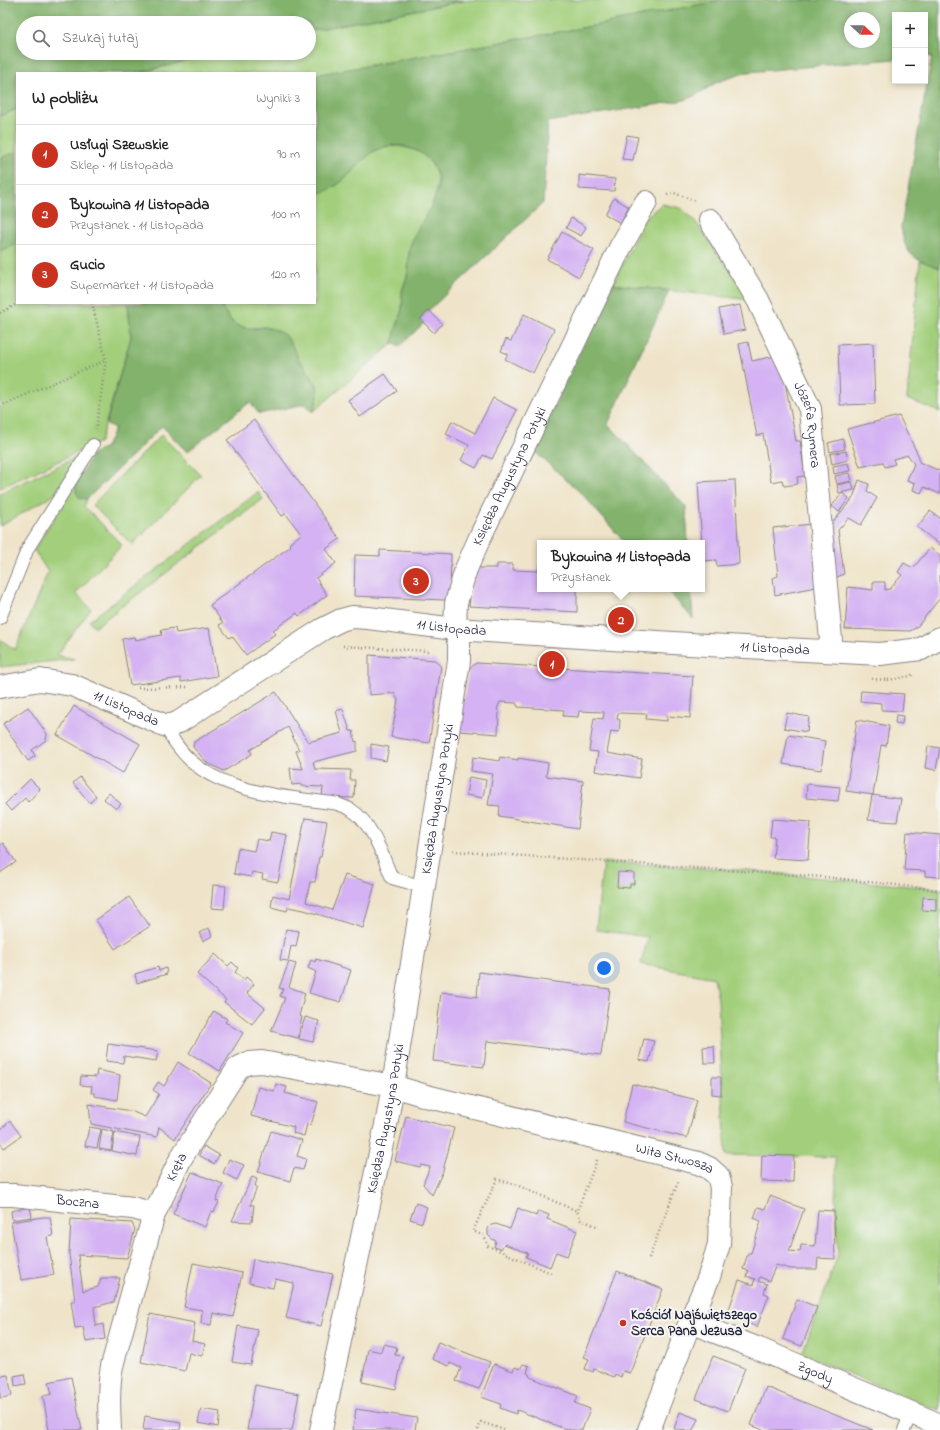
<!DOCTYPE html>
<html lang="pl">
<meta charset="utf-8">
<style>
:root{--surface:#fff;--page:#f6f6f6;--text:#222;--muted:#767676;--line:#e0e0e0;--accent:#c8321e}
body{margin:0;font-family:"Indie Flower",sans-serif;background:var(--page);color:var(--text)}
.controls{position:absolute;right:12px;top:12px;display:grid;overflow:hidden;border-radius:0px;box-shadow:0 2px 6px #0003}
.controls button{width:36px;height:36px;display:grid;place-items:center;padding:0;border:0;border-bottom:1px solid var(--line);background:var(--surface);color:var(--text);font:20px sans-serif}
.compass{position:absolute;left:844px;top:12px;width:36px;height:36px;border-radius:50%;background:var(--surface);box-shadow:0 2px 6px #0003;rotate:112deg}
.you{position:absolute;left:604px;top:968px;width:14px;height:14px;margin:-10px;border:3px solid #fff;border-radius:50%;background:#1a73e8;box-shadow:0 0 0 6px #1a73e833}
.badge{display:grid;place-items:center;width:26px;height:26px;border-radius:50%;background:var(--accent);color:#fff;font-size:13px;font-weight:700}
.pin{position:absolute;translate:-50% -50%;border:2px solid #fff;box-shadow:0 1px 4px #0006}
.popup{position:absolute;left:537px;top:540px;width:168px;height:52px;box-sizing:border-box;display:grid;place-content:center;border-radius:0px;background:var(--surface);filter:drop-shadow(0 1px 3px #0005);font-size:13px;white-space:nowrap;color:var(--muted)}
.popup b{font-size:15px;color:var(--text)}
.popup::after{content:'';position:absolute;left:50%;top:100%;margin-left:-8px;border:8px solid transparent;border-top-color:var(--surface)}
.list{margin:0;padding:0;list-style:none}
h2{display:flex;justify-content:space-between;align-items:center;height:52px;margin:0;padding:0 16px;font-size:17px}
h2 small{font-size:13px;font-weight:400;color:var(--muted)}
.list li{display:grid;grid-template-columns:26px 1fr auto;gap:12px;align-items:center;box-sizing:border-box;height:60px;padding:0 16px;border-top:1px solid var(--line)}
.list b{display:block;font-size:15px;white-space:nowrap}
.list p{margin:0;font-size:13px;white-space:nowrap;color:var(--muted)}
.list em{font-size:13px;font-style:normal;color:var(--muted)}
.icon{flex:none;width:22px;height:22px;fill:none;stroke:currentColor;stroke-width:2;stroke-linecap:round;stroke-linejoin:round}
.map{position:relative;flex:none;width:940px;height:1430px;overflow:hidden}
.search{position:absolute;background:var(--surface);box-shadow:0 2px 6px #0003;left:16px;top:16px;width:300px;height:44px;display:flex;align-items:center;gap:10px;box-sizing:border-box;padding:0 14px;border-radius:22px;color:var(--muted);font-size:15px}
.panel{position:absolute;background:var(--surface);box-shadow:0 2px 6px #0003;left:16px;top:72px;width:300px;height:232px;border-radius:0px}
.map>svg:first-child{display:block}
.green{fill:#a3cf7c;stroke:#62785c}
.forest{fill:#82b26c;stroke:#526a54;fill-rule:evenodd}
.building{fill:#d4b2f3}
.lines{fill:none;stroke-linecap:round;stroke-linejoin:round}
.lane-casing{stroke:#888382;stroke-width:14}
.street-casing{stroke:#888382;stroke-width:24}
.secondary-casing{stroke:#888382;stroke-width:24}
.path{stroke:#888382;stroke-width:2.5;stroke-dasharray:1 3;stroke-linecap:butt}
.lane{stroke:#fff;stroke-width:12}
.street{stroke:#fff;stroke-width:22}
.secondary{stroke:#fff;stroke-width:22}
.poi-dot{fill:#c8321e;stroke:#f6f6f2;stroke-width:1.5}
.labels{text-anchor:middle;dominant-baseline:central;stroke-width:4;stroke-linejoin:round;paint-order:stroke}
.street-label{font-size:14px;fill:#22223b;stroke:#f6f6f2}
.poi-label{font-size:14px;font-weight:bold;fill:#22223b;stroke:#f6f6f2;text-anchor:start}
</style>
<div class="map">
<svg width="940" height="1430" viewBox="0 0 940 1430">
<rect width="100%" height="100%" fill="#f6f6f2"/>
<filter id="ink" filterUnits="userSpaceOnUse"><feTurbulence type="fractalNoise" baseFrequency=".025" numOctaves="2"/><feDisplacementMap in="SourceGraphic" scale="8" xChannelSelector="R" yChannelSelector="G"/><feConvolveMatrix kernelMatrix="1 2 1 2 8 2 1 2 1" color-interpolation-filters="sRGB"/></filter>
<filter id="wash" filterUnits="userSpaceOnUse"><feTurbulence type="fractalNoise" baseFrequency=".012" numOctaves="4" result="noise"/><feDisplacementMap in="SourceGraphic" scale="16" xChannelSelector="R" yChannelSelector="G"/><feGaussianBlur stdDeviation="0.9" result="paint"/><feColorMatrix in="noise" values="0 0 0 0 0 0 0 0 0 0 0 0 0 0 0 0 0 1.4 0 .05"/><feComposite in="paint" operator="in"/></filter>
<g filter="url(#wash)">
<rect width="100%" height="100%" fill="#efe4c9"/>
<!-- green -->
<path class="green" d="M467,0H722L593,26L315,75V73H140L210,53H309V31Z
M17,109V152L0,158V116Z
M399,146C408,148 420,151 428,157C430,159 432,164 434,168C448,196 418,222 410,247C408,255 409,264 408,272C407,279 403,285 402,292C402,297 403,303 402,308C400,320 394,331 393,343L313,412L318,397L305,367L299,360L295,351L265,327C239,330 235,328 221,306L220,303H315V195L337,185L372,151L382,147Z
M662,204L681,208L695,221L751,300L613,284L645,218Z
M17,244V303H128L131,337L100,442L0,488V251Z
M920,260L940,268V412L907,399Z
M161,435L201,475L132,545L92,505Z
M81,455L54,495L0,526V493Z
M80,476V498L87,499L84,506L122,545L76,593L91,609L57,655L74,659L0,667V639L15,650L48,572L34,550Z
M258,492L263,499L95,627L89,621Z
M603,862L740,870L940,889V1411L802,1354L838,1255L835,1157L726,1155L718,1000L714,978L641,964L648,937L596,930Z"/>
<!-- forest -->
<path class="forest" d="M0,0H467L309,31V23H23V53H210L175,64L135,73H17V109L0,116Z
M722,0H940V268C913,258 906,258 901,227L932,56L925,57V15H895V59L748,72L717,82L698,94L685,100L548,122L543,203L429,310L420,319L424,323L399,347L393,343C394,331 400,320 402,308C403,303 402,298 402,293C403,286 407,279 408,272C409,264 408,256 410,248C415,223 448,197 435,169C430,161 427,157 419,152C408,146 393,143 381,148C363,154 353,175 337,185C331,190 322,192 315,195V75L593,26ZM850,18H874V42H850Z
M17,152V244L0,251V158Z
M613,284L669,291L608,424L686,507L688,543H625L583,495L533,450Z
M128,303H220L221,306L231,321L238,326L251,329L265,327L277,330L287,337L295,351L299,360L305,367L317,385L318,397L313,412L305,404L259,414L250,402L187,452L162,426L87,499L80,498L76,492V484L80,476L93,453L106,447L115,428L106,424L131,337Z
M666,589H691L693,619Z"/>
<g id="blocks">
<!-- building -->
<path class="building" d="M627,135L638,137L633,160L622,159Z
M579,175L615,179L614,191L579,189Z
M614,198L629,207L620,223L605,214Z
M571,218L586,227L581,236L566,228Z
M562,232L594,250L579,277L547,259Z
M740,305L745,330L724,334L719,309Z
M429,310L442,324L434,333L420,319Z
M524,314L554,329L533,373L505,359L508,354L501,351L506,339L511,341Z
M748,342L752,361L780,355L796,441H800L805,476L797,477L798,484L784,486L782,480L771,482L763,434L757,436L739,344Z
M873,343L875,404L840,405L838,345Z
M385,374L397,391L360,417L348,400Z
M493,398L517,410L492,459L483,455L476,468L461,460L469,445L446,434L452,421L475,433Z
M899,416L919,457V462L940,471V494L924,487L921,493L913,490L915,483L907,480L914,464L908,455L893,459L895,464L885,467L883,462L860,467L847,429Z
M254,420L340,539L326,549L336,563L316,578L327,595L299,616L297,613L272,631L275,634L246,655L232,636L229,638L219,625L223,623L210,605L291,546L289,544L301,534L286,514L282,516L227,440Z
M843,439L845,449L830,452L828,443Z
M846,451L848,460L832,464L830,454Z
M848,463L850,471L834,474L833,466Z
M850,473L852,481L837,484L835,476Z
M735,480L739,564L717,566L716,560L703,561L698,482Z
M859,480L869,484L867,491L877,498L861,525L849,518L838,530L844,574L835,578L827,529L853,498Z
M852,482L854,490L839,493L837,485Z
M842,493L849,498L839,512L832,506Z
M930,511L940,518V545L917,527Z
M812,524L816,587L775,595L773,578L778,576L773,528Z
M930,548L940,556V598L917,627L910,631L845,629L848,587L873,590V582H885V590L890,589L902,575L898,572L904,563L913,568Z
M380,550L451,554L450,595L444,600L354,596L355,555L380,556Z
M497,564H513V570L538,571L539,566H540V589H577V612L469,606L471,589L478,568H497Z
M175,628L176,633L209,628L217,676L181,682V678L130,685L122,639L134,637L135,640L162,635L161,630Z
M369,655L435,660L441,667L429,743L391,737L398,700L394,693L369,695Z
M476,663L693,676L690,718L667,716V721L646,719L647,714L618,713L617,719L620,720L619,732L611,731L607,753L642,759L639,778L595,771L598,752L589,751L594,718L603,719L604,712L579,711L578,717L563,716L564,710L518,707L516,703L500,702L497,709L499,712L498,734L459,731L469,669Z
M861,691L904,694L902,711L881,710V703L860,701Z
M276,692L308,742L342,733L336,711L343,709L350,731H353L355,742L357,741V751L313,762L315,769L351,770L350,780H355L354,798L322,797L323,787L301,786V784L292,785L290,768L303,769L296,751L299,750L288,727L250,750L252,754L224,771L207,763L193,747L194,742Z
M74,706L140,744L123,773L57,735Z
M28,707L47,734L46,740L32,750L35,756L28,761L3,724Z
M787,713L809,717L807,732L784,728Z
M896,715L903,716L902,724L895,723Z
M857,720L889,726L886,746L881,745L873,795L846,791Z
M788,735L825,741L821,770L783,764Z
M371,744L389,747L386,761L371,758Z
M928,746L940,748L936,770L925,768Z
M473,757L499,761L500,757L518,760V758L548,763L546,776L583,781L578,829L499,816L500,806L488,805L493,774L471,771Z
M80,777L96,796L90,803L73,783Z
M469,777L486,780L483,798L466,795Z
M30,779L40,789L28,802L25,798L11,811L5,804Z
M807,784L840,787L838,801L806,798Z
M109,793L121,804L116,809L104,799Z
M872,795L901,799L897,822L868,820Z
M305,818L327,821L321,857H319L315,882H310L306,902L332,910L345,875L375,884L363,928L304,910L288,907L287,911L271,907L273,895L289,899Z
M772,819L811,822L808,860L773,858L775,837H770Z
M271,832L287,835L278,882L262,879L263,874L252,872L251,877L234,874L238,848L254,851L257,839L269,841Z
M907,832L940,835V877L925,876V871L904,870Z
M3,843L16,862L0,873V845Z
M618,872L634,873V884H630V888L617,887Z
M213,885L226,886L224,909L211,908Z
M129,897L150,926L115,949L96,920Z
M923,897L936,898V911L922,910Z
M209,928L212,936L203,941L199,933Z
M286,929L299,931L296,947L291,946L288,961L280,960Z
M215,954L228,966L232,962L238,968L235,972L244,980L246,977L254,984L247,993L265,1008L252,1024L224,1002L226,1000L197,974Z
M316,959L351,970L341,1002L309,993L316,972L308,968L311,960L315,962Z
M289,962L296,964L289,987L305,993L299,1016L302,1017L298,1038L271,1031L285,998L280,996L283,989L279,988Z
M158,967L159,971L166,968L167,974L137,983L135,974Z
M479,972L610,989L601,1055L487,1041L484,1067L433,1061L441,992L477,997Z
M214,1011L227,1019L225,1022L243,1033L220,1071L189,1053Z
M305,1017L319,1021L313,1042L299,1039Z
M644,1039L654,1041L649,1062L639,1060Z
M108,1044L158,1051L156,1061L124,1056L123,1063L106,1061Z
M714,1046L715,1063H704L703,1047Z
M178,1062L211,1083L175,1139L159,1127L157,1137L91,1124L89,1104L131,1111L145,1117L159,1094L153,1090L158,1082L164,1086Z
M97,1070L120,1075L117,1100L95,1096V1093H91L92,1086L80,1085L81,1076L96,1077Z
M712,1077H721V1095L712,1094Z
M276,1084L287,1087L285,1093L318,1102L311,1125L307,1124L304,1136L293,1133L294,1127L251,1116L258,1087L274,1091Z
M632,1084L697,1100L687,1138L623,1122Z
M406,1116L454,1128L443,1171L432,1195L423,1184L430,1167L421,1165L420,1167L395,1161Z
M10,1121L21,1136L4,1148L0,1143V1130Z
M89,1127L101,1129L97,1148L85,1146Z
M102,1129L114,1132L111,1151L99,1149Z
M271,1131L302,1140L297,1156L306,1159L303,1170L294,1168L290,1181L258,1172Z
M115,1132L140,1137L137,1156L112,1151Z
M204,1146L219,1155L214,1164L199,1155Z
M762,1155L794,1156L793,1182L761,1181Z
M229,1159L244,1165L237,1180L223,1173Z
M192,1172L223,1184L216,1201L219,1202L214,1212L211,1211L205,1227L173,1214Z
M252,1177L257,1179L255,1186L257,1187L250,1205H254L252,1222L232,1221Z
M770,1196L804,1209L789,1251L800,1252L801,1245L815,1246L818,1210L834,1211L835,1259L818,1258L817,1269H791L776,1265L769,1281L760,1277L758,1281L767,1284L764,1293L769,1295L757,1327L727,1315L739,1280L753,1285L755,1279L746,1276L749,1271L743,1269L748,1253H751L761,1221L754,1218L758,1207L765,1209Z
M416,1203L427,1207L422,1223L410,1219Z
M30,1207L32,1217L12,1220L11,1211Z
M518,1208L536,1216L538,1211L549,1215L547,1219L577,1231L567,1256L556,1252L550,1267L526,1257L528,1253L504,1244L501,1249L494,1247L496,1241L492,1239L488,1235V1229L489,1227L491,1225L496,1224L510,1229Z
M43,1217H50L53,1236L47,1237L54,1275L21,1280L11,1222Z
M71,1219L132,1223L135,1229L127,1258L78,1255L83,1291L98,1287L101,1278H120L114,1302L94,1307L96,1326L103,1324L105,1339L86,1342L83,1327L75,1328L71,1301H75L69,1254Z
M253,1259L333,1274L321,1326L286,1318L294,1283L275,1279L273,1288L249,1283Z
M193,1263L242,1273L233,1317L213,1313L211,1325L201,1323L202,1310L184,1307Z
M617,1271L663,1289L630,1373L623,1371L621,1377L615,1374L614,1377L594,1369L593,1372L585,1369L589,1359L584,1357Z
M797,1299L817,1307L802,1346L783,1339Z
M150,1314L195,1323L192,1341L205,1344L202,1356L189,1353L185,1371L141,1362Z
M238,1326L258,1330L251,1365L232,1362Z
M438,1342L490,1362L479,1389L456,1381L461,1368L450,1363L449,1366L432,1359Z
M383,1344L397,1347L395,1355L403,1356L396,1389L362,1382L368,1349L381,1352Z
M713,1356L745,1368L728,1411L696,1399Z
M494,1364L513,1371L515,1367L520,1369L523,1364L529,1366L527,1373L529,1374L530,1377L578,1396L575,1403L590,1409L582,1430H570L565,1428V1429L517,1410L516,1414L500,1408L501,1404L481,1397Z
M24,1374L26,1384L15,1386L14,1376Z
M8,1375L12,1396L0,1398V1376Z
M71,1377L82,1430H49L43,1396L52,1394L49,1382Z
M255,1385L299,1394L292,1430H247Z
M766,1387L828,1412L873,1430H763L751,1425Z
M201,1409L220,1412L218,1427L198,1423Z
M356,1409L417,1418L415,1430H353Z
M680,1412L698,1419L693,1430L674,1429Z
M145,1416L181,1422L180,1430H143Z"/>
</g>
</g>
<g filter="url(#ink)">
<use href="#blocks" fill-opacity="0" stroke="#888382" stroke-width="1"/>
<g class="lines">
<!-- lane casing -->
<g class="lane-casing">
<path id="lane" d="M0,618L28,548L93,445
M164,725C172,738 179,750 191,761C227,794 292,797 338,804C342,806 346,807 350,809C373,823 382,855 392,878L424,887
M904,1430L911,1413"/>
</g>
<!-- street casing -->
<g class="street-casing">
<g id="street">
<path id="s1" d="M710,220L758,300L810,409L832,651"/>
<path id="s2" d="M0,1195H13L133,1208L154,1214"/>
<path id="s3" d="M690,1322L759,1349L940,1425"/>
<path id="s4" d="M110,1430C109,1408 108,1387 112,1366L154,1214L181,1158L238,1068L248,1063L262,1062L393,1086L426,1096L698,1163L709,1168L718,1176L721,1187L719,1244L709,1277L690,1322L649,1430"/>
<path id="s5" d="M321,1430L387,1120L393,1086L459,661V644L455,629L456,603L466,569L481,535L620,248L646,202"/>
</g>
</g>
<!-- secondary casing -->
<g class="secondary-casing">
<g id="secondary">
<path id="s6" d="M0,687L40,680L72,685L164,725H172L179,722L323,629L341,620L352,617L368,618L455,629L689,644L880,654L921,649L940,638"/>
</g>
</g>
<!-- path -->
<path class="path" d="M667,195L674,193L696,201
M92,303L106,360L96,429
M0,313L19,303
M0,406L106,360
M343,646L428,651
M872,679L888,680L910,676L913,674
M138,688L189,687
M453,851L825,877L940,890
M597,1160L577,1211L581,1220L599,1227
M649,1258L678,1182
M551,1273L488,1246L484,1236L473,1231L497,1179L519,1186L577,1211
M478,1430L481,1422L504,1430"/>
<!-- lane -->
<use href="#lane" class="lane"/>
<!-- street -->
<use href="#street" class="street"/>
<!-- secondary -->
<use href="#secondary" class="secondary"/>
</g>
</g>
<!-- markers -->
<circle class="poi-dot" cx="623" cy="1323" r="4"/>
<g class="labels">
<!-- street labels -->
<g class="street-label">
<text stroke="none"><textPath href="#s1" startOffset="229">Józefa Rymera</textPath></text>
<text stroke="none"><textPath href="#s5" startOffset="978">Księdza Augustyna Potyki</textPath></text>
<text stroke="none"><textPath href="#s6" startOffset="492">11 Listopada</textPath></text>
<text stroke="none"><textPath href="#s6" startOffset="816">11 Listopada</textPath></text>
<text stroke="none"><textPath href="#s6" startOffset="132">11 Listopada</textPath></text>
<text stroke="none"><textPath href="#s5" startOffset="642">Księdza Augustyna Potyki</textPath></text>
<text stroke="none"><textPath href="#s5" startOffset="318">Księdza Augustyna Potyki</textPath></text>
<text stroke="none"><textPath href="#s4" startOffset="840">Wita Stwosza</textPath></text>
<text stroke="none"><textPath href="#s4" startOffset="274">Kręta</textPath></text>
<text stroke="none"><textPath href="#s2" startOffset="78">Boczna</textPath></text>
<text stroke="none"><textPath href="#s3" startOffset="135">Zgody</textPath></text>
</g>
<!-- poi labels -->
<g class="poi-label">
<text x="631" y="1315">Kościół Najświętszego<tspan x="631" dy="16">Serca Pana Jezusa</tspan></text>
</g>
</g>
</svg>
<div class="controls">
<button>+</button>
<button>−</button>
</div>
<svg class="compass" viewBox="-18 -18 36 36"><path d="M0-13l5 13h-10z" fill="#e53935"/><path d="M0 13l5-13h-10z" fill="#767676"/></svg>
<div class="you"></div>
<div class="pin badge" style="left:552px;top:664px">1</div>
<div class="pin badge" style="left:621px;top:620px">2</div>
<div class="popup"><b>Bykowina 11 Listopada</b>Przystanek</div>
<div class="pin badge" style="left:416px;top:581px">3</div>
<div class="search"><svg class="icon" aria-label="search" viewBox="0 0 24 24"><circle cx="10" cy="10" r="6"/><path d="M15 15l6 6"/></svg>Szukaj tutaj</div>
<section class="panel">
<h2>W pobliżu<small>Wyniki: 3</small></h2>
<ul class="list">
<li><span class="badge">1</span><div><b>Usługi Szewskie</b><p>Sklep · 11 Listopada</p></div><em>90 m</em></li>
<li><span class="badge">2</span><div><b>Bykowina 11 Listopada</b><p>Przystanek · 11 Listopada</p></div><em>100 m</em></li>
<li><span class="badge">3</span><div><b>Gucio</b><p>Supermarket · 11 Listopada</p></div><em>120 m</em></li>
</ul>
</section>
</div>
